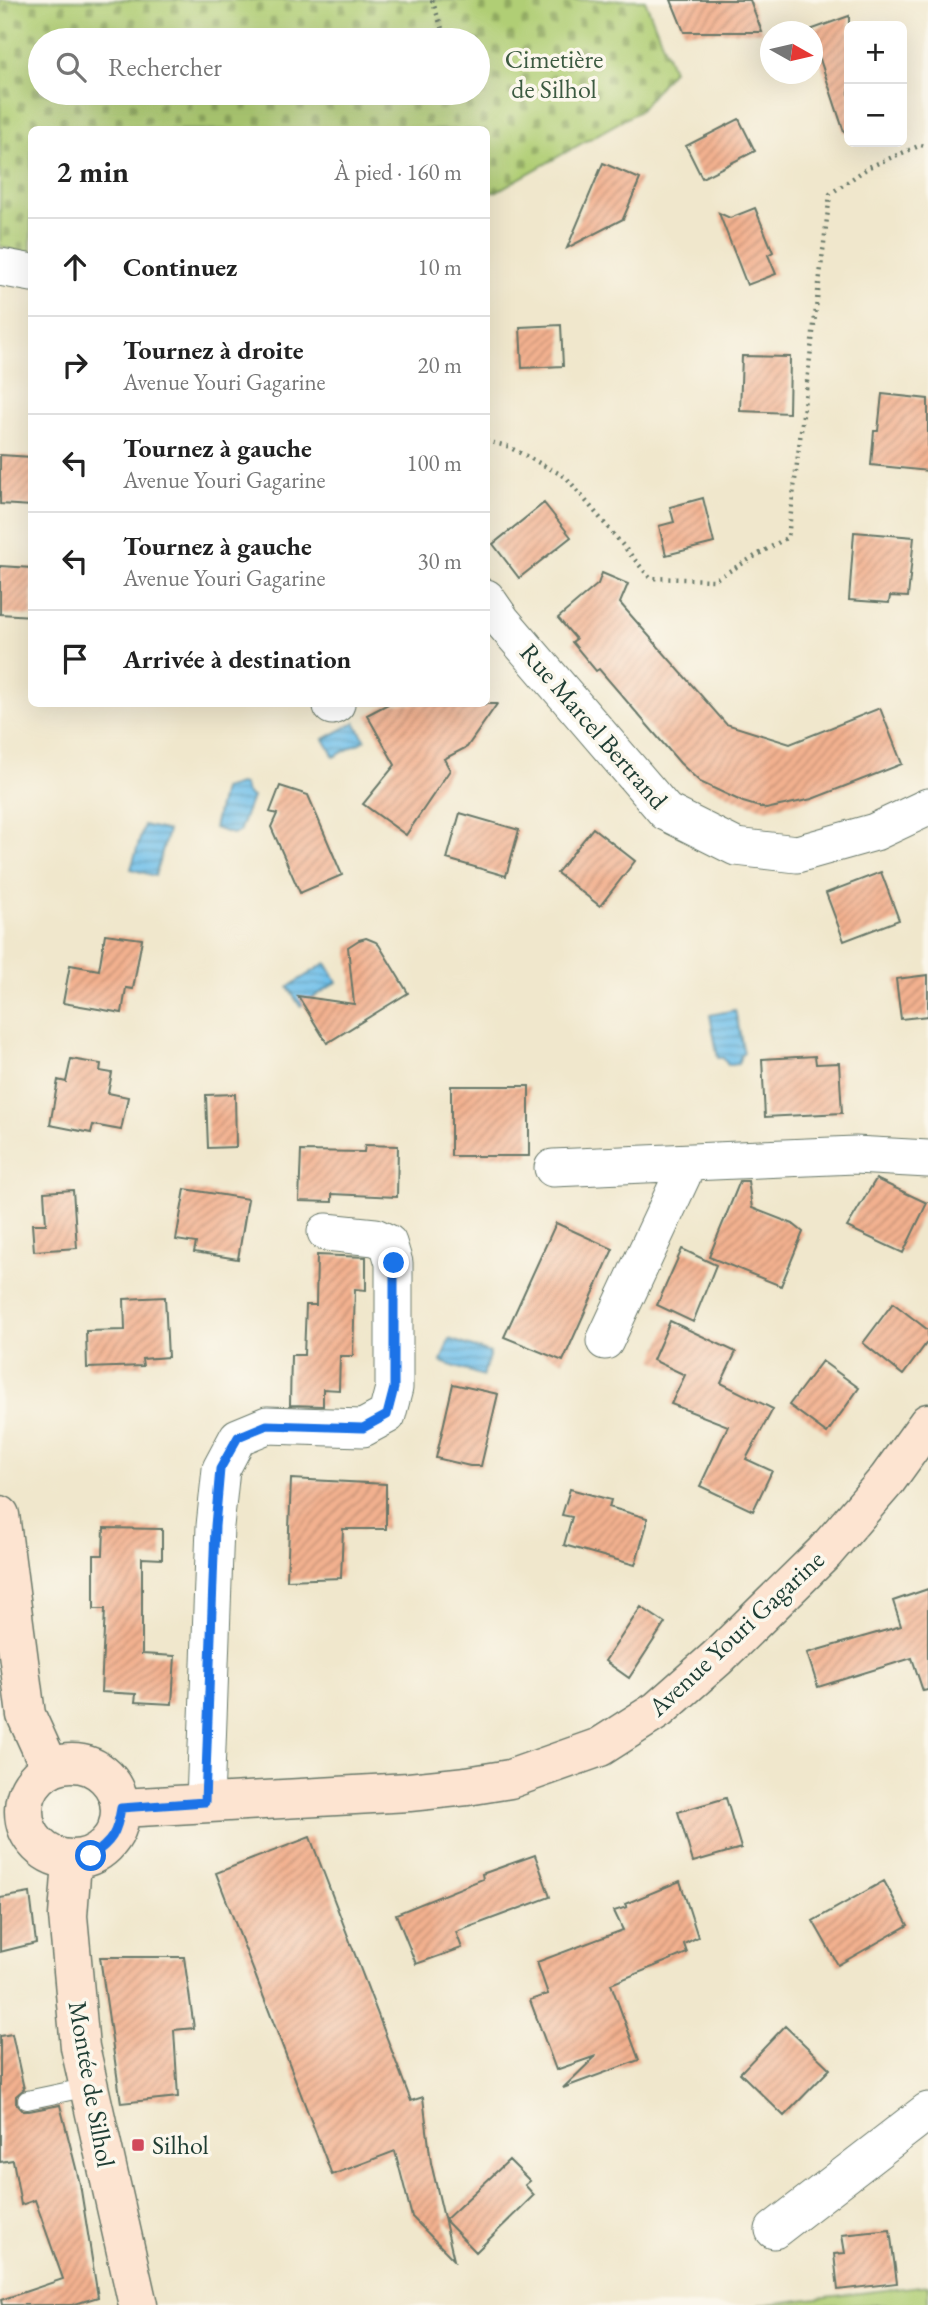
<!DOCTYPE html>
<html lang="fr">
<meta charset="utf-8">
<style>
:root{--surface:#fff;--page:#f6f6f6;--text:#222;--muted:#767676;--line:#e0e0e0}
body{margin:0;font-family:"EB Garamond",serif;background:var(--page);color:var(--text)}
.controls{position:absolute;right:21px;top:21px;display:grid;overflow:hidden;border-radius:10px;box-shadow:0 7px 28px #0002}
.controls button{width:63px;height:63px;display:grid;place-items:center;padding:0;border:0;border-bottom:2px solid var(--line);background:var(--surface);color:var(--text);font:35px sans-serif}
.compass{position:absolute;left:760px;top:21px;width:63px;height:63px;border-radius:50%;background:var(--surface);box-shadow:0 7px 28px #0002;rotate:98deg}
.stop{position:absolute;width:21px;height:21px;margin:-16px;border:5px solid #1a73e8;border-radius:50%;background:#fff}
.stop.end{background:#1a73e8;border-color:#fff;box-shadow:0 2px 7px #0008}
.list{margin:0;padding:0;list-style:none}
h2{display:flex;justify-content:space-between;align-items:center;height:91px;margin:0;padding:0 28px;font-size:30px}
h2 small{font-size:23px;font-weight:400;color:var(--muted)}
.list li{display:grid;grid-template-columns:46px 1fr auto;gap:21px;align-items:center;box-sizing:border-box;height:98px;padding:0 28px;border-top:2px solid var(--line)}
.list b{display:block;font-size:26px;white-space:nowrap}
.list p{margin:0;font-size:23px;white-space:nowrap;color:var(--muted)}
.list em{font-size:23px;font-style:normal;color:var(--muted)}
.icon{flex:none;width:38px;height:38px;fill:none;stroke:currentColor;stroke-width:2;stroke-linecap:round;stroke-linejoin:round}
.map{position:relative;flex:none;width:928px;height:2305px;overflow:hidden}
.search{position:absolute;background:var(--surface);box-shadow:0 7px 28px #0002;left:28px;top:28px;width:462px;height:77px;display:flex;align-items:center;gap:18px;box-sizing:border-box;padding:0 24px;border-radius:38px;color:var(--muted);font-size:26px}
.panel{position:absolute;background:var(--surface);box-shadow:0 7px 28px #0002;left:28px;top:126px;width:462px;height:581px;border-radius:10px}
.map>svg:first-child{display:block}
.grass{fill:#b0ce75;stroke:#688654;stroke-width:2}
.cemetery{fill:url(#cemetery-stones);stroke:#688654;stroke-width:2;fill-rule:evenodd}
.water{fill:url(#water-rules);stroke:#467e8f;stroke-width:2}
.building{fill:url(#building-hatch)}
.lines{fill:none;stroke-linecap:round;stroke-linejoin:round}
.lane-casing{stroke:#687869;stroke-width:20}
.street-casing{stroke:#687869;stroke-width:39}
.secondary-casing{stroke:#687869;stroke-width:41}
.path{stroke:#687869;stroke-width:4.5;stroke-dasharray:2 5;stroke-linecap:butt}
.lane{stroke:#fff;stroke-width:18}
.street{stroke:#fff;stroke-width:37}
.secondary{stroke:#fde4d1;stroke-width:38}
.route{stroke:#1a73e8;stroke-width:9}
.poi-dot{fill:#d1495b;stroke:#fbf7ec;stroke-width:2.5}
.labels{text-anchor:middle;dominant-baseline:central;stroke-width:7;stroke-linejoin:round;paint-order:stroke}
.park-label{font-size:26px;fill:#3c5a41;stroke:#fbf7ec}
.street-label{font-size:26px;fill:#1f3d34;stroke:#fbf7ec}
.poi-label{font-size:26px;fill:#1f3d34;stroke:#fbf7ec;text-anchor:start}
</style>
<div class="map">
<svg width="928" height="2305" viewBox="0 0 928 2305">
<defs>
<pattern id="cemetery-stones" width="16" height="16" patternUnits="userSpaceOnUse" patternTransform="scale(1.75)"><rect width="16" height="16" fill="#b0ce75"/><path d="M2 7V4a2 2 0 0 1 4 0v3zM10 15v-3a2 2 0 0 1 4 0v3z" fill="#8fa861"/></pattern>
<pattern id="water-rules" width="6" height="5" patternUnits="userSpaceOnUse" patternTransform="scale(1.75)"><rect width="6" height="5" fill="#6ebfea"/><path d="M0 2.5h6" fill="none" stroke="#5a9cbe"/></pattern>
<pattern id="building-hatch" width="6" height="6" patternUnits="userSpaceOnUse" patternTransform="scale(1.75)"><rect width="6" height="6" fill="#f3b18f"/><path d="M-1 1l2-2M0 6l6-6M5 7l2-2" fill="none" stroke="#c49176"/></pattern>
</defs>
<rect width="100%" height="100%" fill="#fbf7ec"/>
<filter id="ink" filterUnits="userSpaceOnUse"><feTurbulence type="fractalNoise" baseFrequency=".0143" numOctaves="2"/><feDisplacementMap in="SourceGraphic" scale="14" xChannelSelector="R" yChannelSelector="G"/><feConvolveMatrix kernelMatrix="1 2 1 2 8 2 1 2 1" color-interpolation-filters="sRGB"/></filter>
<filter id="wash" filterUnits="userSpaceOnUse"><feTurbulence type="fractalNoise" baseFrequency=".00686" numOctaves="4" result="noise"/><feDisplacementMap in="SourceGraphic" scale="28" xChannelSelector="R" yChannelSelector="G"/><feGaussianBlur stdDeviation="1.57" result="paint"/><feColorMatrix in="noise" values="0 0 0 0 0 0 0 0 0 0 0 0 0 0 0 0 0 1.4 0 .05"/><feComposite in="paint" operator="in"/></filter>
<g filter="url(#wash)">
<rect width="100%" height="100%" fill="#f0e7cc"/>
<!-- grass -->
<path class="grass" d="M928,2285V2305H758Z"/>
<!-- cemetery -->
<path class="cemetery" d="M0,0H645L673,70L639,111L497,191L487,193L486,130H32L31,256L0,246ZM40,40H478V93H40Z"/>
<!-- water -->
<path class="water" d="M355,722L365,740L334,757L324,739Z
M239,784L243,785L248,795L252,797L239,832L232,834L214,828L223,789Z
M144,825L168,831L155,876L131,869Z
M326,963L337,982L300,1006L288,987Z
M735,1010L744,1053L741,1055L738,1064L728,1065L723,1058H718L710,1015Z
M449,1339L490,1353L483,1376L441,1362Z"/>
<g id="blocks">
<!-- building -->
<path class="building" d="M671,0H750L762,32H684Z
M849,16V131L844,132L813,38V32L810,30Z
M739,119L755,151L702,178L686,146Z
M603,163L640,179L623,219L567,248Z
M755,208L773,252L768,255L776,274L747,285L719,213L730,218Z
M561,325L563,366L522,368L520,327Z
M742,356L790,357L789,413L740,411Z
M882,394L928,399V471L871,465L874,431H878Z
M0,455L32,457V506L0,504Z
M703,498L714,543L666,555L659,526L674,522L670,507Z
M544,503L571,537L519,578L493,544Z
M854,532L914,537L908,597L890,596L889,603L849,600Z
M0,566L32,568V616L0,614Z
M602,573L628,584L620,603L726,724L790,744L880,708L902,764L812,799L766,809L743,802L700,782L680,763L599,669L596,671L572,642L576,639L558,618L598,584Z
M388,704H497L467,747L444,759L450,770L406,835L363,804L395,765L367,715Z
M280,786L308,795L342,875L300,893L271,827L277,814L270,812Z
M460,813L519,830L506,876L447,859Z
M593,828L635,861L600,906L557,873Z
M881,872L899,920L844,941L826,893Z
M105,934L142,939L133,989L126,988L122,1013L63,1003L70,965L99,970Z
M366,938L376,942L379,945L408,993L327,1043L298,996L354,1004L348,947L359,940Z
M928,975V1016L901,1019L896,979Z
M815,1056L816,1064L839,1063L842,1113L765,1117L762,1059Z
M71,1059L101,1064L100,1071L112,1073L108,1093L128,1097L121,1130L93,1125L91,1133L50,1125L58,1080L66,1082Z
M451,1086H529V1156H451Z
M235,1094L236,1147L208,1148L206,1095Z
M365,1145L398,1146L397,1197L332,1194V1202L299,1201L301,1151L364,1152Z
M876,1179L927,1203L903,1253L847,1227Z
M740,1181H748L752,1208L793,1224L803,1232L781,1286L709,1257Z
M185,1189L248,1199L238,1259L194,1252L196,1243L176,1240Z
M73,1190L77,1248L34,1251L32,1224H46L44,1192Z
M556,1223L613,1249L563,1361L504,1337Z
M682,1249L716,1265L693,1322L657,1305Z
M317,1255L366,1257V1290L355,1289L353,1356H340L339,1390L323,1389V1406L290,1405L291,1355H304L306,1305H316Z
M165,1297L168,1357L142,1359L143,1366L87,1368L86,1331L125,1330L124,1299Z
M893,1303L928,1330V1341L903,1375L863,1343Z
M670,1321L736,1352L721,1383L773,1409L746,1459L772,1471L753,1511L700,1486L728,1426L671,1404L685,1375L653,1360Z
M822,1361L859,1388L827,1433L789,1405Z
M453,1384L498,1394L481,1466H470L436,1458Z
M291,1479L386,1484V1529H343L341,1578L287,1580Z
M570,1489L611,1500L609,1507L647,1518V1524L635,1565L564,1545L572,1517L562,1515Z
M104,1528L162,1529V1559L142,1558V1654L175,1656L172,1704L135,1702L136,1694L101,1692L105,1609H94V1555H103Z
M928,1589V1690L923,1691L912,1658L818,1687L807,1653L901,1626L893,1601Z
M641,1607L665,1623L629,1678L605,1661Z
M726,1798L741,1848L693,1862L678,1812Z
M310,1837L411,2101L423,2097L431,2163L454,2260L412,2217L395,2151L332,2175L216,1873Z
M535,1855L550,1897L456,1932L462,1948L416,1964L396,1914L483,1879L482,1874Z
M680,1881L698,1937L684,1944L687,1953L611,1984L639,2060L563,2088L596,2056L556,2070L530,2000L548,1994L537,1962L623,1930L614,1911L627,1907L625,1904Z
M884,1881L908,1925L838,1965L813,1921Z
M30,1893L36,1943L0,1952V1898Z
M100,1957H184L194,2028L174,2030L178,2097L121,2103Z
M785,2026L830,2069L784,2116L740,2073Z
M12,2034L24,2089L16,2096V2103L23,2111H29L60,2105L80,2184L98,2297L72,2305H2L1,2300L63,2279L35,2200L21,2205L13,2160L0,2162V2036Z
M509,2160L530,2181L525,2185L534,2195L476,2252L445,2220Z
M890,2230L897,2283L838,2290L834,2254L845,2253L842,2235Z"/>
</g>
</g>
<g filter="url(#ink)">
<use href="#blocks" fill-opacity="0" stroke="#687869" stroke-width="2"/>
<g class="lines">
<!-- lane casing -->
<g class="lane-casing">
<path id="lane" d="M27,2100L89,2087"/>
</g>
<!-- street casing -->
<g class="street-casing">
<path id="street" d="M0,267L32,273
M486,598L502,621L666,812L736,847L797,854L875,832L928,807
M332,706L336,704
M553,1168L855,1155L928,1159
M605,1341L688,1163
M205,1802L215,1526L221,1469L238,1437L267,1425L363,1428L387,1415L394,1388V1263L388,1243L375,1237L326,1232
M774,2230L928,2111"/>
</g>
<!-- secondary casing -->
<g class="secondary-casing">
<path id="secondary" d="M0,1515L26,1715L50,1768
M24 1811a48 48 0 1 1 96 0a48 48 0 1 1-96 0Z
M121,1808L409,1792L467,1786L510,1779L600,1747L658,1710L717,1658L824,1553L887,1480L928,1423
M72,1861L68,1916L80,2047L138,2305"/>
</g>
<!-- path -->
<path class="path" d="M432,0L446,40
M486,441L507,446L566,477L650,578L714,580L788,537L830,194L869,167L921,145L928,147"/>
<!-- lane -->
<use href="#lane" class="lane"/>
<!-- street -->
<use href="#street" class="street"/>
<!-- secondary -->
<use href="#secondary" class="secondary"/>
</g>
</g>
<g class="lines" filter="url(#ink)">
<!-- route -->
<path class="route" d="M91,1856C112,1842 117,1833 121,1808L205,1802L215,1526L220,1469L238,1437L267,1425L363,1428L387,1415L394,1388V1263"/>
</g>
<!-- markers -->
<rect class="poi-dot" x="131" y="2138" width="14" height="14" rx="3.5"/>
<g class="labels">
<!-- park labels -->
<g class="park-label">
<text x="554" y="59">Cimetière<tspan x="554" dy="30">de Silhol</tspan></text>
</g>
<!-- street labels -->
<g class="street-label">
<text transform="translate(594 726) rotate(49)">Rue Marcel Bertrand</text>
<text transform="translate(736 1633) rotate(-43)">Avenue Youri Gagarine</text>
<text transform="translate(92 2084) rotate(80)">Montée de Silhol</text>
</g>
<!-- poi labels -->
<g class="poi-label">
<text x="152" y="2145">Silhol</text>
</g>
</g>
</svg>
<div class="controls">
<button>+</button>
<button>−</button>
</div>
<svg class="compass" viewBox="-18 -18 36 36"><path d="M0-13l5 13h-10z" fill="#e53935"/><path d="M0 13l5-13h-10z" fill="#767676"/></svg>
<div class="stop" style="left:91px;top:1856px"></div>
<div class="stop end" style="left:394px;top:1263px"></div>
<div class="search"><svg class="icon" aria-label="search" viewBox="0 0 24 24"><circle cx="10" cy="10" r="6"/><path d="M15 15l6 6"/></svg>Rechercher</div>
<section class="panel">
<h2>2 min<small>À pied · 160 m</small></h2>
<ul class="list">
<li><svg class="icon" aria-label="ahead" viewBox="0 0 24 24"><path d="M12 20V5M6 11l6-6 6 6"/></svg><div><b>Continuez</b></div><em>10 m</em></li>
<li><svg class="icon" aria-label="right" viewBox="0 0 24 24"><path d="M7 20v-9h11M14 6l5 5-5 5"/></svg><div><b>Tournez à droite</b><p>Avenue Youri Gagarine</p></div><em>20 m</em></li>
<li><svg class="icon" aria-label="left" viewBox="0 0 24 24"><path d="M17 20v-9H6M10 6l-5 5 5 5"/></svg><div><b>Tournez à gauche</b><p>Avenue Youri Gagarine</p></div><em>100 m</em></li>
<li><svg class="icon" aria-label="left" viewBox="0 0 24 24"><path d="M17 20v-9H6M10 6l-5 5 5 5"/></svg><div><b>Tournez à gauche</b><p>Avenue Youri Gagarine</p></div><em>30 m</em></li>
<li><svg class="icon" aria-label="arrive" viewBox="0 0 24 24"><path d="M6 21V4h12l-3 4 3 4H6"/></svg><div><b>Arrivée à destination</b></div></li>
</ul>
</section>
</div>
